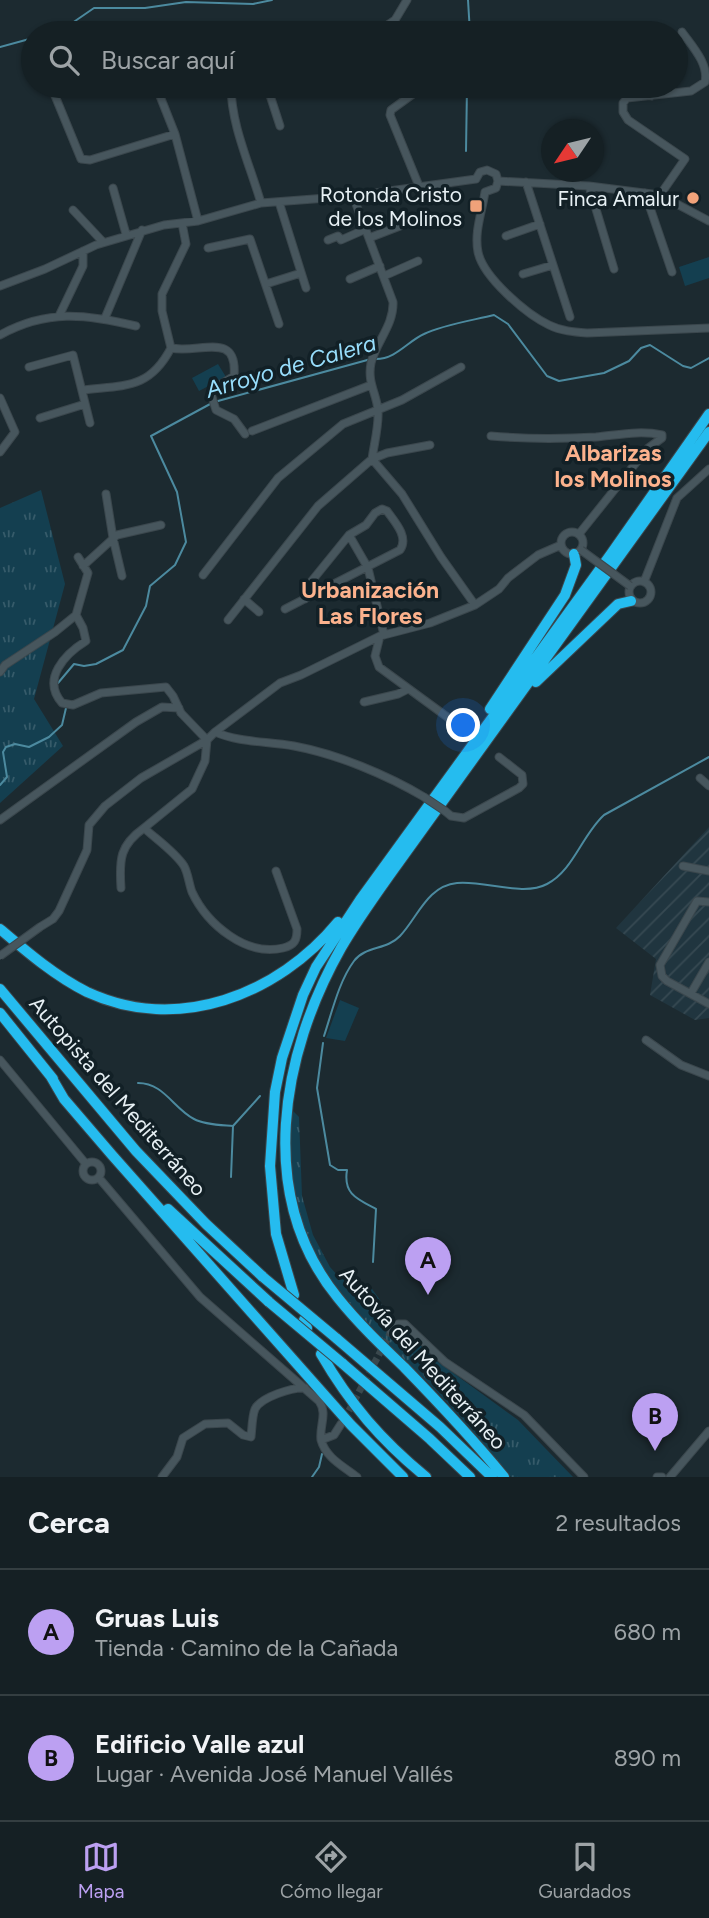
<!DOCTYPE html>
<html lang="es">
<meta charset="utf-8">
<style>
:root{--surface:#152024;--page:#1e282c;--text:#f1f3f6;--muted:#9da3a6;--line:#343e41;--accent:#bca0f2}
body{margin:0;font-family:Figtree,sans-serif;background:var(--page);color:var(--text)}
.compass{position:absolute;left:541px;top:119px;width:63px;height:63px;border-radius:50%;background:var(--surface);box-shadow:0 2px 5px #0004;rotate:235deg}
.you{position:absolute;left:464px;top:726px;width:24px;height:24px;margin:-18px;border:5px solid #fff;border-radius:50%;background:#1a73e8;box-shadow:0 0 0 10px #1a73e833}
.badge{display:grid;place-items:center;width:46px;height:46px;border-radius:50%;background:var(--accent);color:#111;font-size:23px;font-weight:700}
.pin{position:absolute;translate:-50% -58px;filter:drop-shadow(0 2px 4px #0008)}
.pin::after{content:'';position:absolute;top:37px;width:24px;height:21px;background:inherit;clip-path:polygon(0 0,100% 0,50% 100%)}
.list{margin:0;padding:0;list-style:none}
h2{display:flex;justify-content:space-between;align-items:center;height:91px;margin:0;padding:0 28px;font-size:30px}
h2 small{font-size:23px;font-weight:400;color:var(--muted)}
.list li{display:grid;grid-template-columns:46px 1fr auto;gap:21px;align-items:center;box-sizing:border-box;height:126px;padding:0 28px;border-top:2px solid var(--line)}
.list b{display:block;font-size:26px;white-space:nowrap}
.list p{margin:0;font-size:23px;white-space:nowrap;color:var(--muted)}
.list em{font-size:23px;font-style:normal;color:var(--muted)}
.icon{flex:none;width:38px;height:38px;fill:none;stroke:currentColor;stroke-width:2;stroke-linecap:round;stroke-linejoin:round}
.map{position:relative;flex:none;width:709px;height:1477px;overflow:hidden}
.search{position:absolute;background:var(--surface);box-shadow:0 2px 5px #0004;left:21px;right:21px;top:21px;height:77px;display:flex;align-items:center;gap:18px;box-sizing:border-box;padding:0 24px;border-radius:38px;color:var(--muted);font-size:26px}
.sheet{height:343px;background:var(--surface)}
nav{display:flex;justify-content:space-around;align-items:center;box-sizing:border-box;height:98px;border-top:2px solid var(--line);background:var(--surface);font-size:19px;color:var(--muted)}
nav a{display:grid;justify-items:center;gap:4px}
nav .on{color:var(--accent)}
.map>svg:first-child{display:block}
.industrial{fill:url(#industrial-furrows)}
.grass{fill:url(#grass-tufts)}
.pitch{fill:#143f50}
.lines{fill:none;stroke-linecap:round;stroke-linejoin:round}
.stream{stroke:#4c8a9f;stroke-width:2}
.minor-tunnel{stroke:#3a484d;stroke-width:7;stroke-dasharray:7 3.5;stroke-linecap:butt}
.minor-casing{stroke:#3b474d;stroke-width:9}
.highway-casing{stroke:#3b474d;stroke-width:12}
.minor{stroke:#47565d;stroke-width:7}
.highway{stroke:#25bcef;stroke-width:10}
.minor-bridge-casing{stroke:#3b474d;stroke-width:9;stroke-linecap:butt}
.highway-bridge-casing{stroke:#3b474d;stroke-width:12;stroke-linecap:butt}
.minor-bridge{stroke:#47565d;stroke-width:7}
.highway-bridge{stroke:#25bcef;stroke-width:10}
.poi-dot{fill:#f0a27a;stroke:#122026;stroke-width:2.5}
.labels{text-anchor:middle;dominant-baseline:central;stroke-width:7;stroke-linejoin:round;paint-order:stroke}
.poi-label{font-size:21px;fill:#e7f0f4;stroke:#122026;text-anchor:end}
.street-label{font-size:21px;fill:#e7f0f4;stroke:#122026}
.water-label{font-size:23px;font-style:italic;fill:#97ddfb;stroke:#122026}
.neighbourhood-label{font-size:23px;font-weight:bold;fill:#fcb28d;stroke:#122026}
</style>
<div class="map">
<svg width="709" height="1477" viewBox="0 0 709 1477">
<defs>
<pattern id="industrial-furrows" width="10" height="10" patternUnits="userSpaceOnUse" patternTransform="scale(1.75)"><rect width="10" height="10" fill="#20353f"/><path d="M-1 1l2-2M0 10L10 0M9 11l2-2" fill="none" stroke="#364952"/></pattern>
<pattern id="grass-tufts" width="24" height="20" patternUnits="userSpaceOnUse" patternTransform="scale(1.75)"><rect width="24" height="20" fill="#143f50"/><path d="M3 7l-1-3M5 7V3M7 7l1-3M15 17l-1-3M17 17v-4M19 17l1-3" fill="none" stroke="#365b6a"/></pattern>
</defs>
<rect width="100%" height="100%" fill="#1c2a30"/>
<!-- industrial -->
<path class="industrial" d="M709,827V1018L695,1020L650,995L656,959L616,928Z"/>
<!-- grass -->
<path class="grass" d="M41,490L65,584L34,699L63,746L0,803V508Z
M291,1109L299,1117L302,1196L313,1235L330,1267L338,1276L372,1289L380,1300L389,1331L394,1333L400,1329H404L434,1359L518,1420L573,1477H511C488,1448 464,1420 438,1393C385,1338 322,1290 298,1215C288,1180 290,1144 291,1109Z"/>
<!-- pitch -->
<path class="pitch" d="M709,257V278L685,286L679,267Z
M218,364L226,377L199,391L192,378Z
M340,1000L359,1008L345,1041L326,1038Z"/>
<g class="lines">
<!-- stream -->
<path class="stream" d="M468,0L470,33
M49,33L62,30L94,8H145L186,2L253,4L272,0
M0,47L33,38
M466,151L467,86
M376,359C396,359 408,341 424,334C442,325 474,320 494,315L508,324L547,376L559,381L604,373L629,361L641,348L650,345L683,366L691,368L709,358
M218,401L371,359
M58,683L74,664L84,666L96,664L123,650L146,606L150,586L175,565L186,542L177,492L151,436L212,403
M0,785L7,777L3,752L6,747L15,744L29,747L49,737L62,725L66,708
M324,1036C332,1012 339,981 354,961C365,946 387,950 400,936C418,917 427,886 457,883C484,880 523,897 547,884C573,871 582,835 604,815L709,757
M323,1043L317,1088L330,1165L338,1170H347C343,1194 357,1199 376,1209L373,1262
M138,1083C164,1083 173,1108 194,1119C205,1125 221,1125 233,1126L260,1096
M231,1177L233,1126
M312,1477L319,1467L322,1454"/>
<!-- minor-tunnel -->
<path class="minor-tunnel" d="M344,1420L391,1332"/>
<!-- minor casing -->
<g class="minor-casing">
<path id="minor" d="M376,33L395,20L407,0
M51,86L81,159L90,160L175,134
M156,86L175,134L198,221
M231,86C231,125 250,165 261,203
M267,86L280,126
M623,86L627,98L623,103V112L628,120L685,159L660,195
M649,86L652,96
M627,98L691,91L705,82C709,64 692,46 682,32
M476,179L480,172L487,170L496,174L498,181L496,188L485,192
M498,181L589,186L660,195L709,221
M526,182L570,317
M419,186L390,115L391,110L424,86
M589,186L614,269
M113,188L126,234
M485,192C482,212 474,232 478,252C483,277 526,314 549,325C561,331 574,332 587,333L709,328
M645,193L672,272
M353,196L393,302C394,325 376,342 371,363C367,383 377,394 378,411C379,426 374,444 372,459L402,494L441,557L475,605
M279,202L306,288
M73,210L103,242
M506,236L540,224
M369,238L400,226
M328,240L338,236L341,240L366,229
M208,248L250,239L279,324
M523,274L553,265
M384,276L418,261
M350,279L380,266
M266,284L301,273
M0,286L45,269L96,245L164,225L198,221L261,203L353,196L476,179
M59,316L83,266V251
M105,318L142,230
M0,335C47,309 86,314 136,326
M171,348C199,354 238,330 234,376L213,389L211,394L216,410L234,419L245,434
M171,348L162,311V294L186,244L182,223
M29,367L73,355L90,423
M82,390C124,385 149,390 171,348
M0,398L15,432L0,452
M40,418L85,404
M252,431L371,385
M491,436C526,439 561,439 596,437C618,435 640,430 662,435V438L647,449L579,534
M106,494L113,538L122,576
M561 543a11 11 0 1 1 22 0a11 11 0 1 1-22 0Z
M349,535L368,568L384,635
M78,557L88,573L76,615L83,628L86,641C65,654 41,679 62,703L73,705L101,693L166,687L173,696L181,713L207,740
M83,566L117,535L161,525
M203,575L278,478L343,424L402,400L461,367
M629 592a11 11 0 1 1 22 0a11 11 0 1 1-22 0Z
M644,582L677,498L709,469
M244,599L259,612
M285,609L400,550C409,537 395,522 387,511L382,509L375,513L366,525L349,535L306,588L305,599
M228,620L318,506L372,459L387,453L430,445
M380,636L375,656L379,667L465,730
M0,672L5,665L55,632L76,615
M364,702L398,694L408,689
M215,732C240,743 268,741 294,746C337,754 387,775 424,797
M700,778L709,786
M445,811L451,816L464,818L519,788L523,784L522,775L499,757
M0,820L136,722L162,707L179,708
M683,866L709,871
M276,871L297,929C297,940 295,945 283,948C246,957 207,924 192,892C189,884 188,873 184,866C175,852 156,839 144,828L192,789L205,761L207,740L215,732L280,683L301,675L380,636L430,623L475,605L499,589L508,578L538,555L561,545
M121,888C119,859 120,845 144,828
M709,902L697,901L660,965L662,976L667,981L709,1004
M40,927L53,919L59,911L87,850L89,825L105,806L141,778L207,740
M691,993L709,962
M646,1040L681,1065L709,1076
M0,1060L86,1164
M83 1171a9 9 0 1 1 18 0a9 9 0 1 1-18 0Z
M99,1178L200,1297L319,1401C328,1414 319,1426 321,1440
M391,1332L398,1324H405L445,1362L524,1415L584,1477
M341,1424L334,1435L321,1440C326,1458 343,1466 357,1477
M162,1477L177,1457L183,1438L205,1424L228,1423L243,1435L251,1437C252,1429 252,1416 255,1409C261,1397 293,1387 305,1388
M657,1477H662
M670,1477L709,1431"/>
</g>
<!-- highway casing -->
<g class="highway-casing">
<path id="highway" d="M536,682L618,604L631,601
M490,709L565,595L576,565L574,554
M0,929C27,952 55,976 87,992C178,1034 278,995 338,922
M0,989L136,1151L206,1224L263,1277
M0,1013L53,1079
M50,1075L64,1099L112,1155L351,1425L403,1477
M168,1209L269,1302
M294,1295L276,1234L270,1166L275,1092L282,1058L303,995L316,967L360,900L611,554L709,414
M304,1320L307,1328
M336,1338L440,1427L492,1477
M321,1354C350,1404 381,1440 426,1477
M342,1363L430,1439L470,1477
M504,1477C473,1439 439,1403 404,1367C381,1345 358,1323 338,1298C255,1196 281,1054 341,948C356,922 374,897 391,873L709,432"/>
</g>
<!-- minor -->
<use href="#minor" class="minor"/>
<!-- highway -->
<use href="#highway" class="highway"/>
<!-- minor-bridge casing -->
<g class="minor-bridge-casing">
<path id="minor-bridge" d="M581,550L630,586
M424,797L445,811
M0,956L40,927"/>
</g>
<!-- highway-bridge casing -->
<g class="highway-bridge-casing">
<path id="highway-bridge" d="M263,1277L336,1338
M269,1302L342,1363"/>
</g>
<!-- minor-bridge -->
<use href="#minor-bridge" class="minor-bridge"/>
<!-- highway-bridge -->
<use href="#highway-bridge" class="highway-bridge"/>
</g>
<!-- markers -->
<g class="poi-dot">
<circle cx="693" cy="198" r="7"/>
<rect x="469" y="199" width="14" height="14" rx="3.5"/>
</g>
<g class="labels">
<!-- poi labels -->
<g class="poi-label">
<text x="462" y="194">Rotonda Cristo<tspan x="462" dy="24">de los Molinos</tspan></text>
<text x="679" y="198">Finca Amalur</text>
</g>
<!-- street labels -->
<g class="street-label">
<text transform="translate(118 1096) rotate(49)">Autopista del Mediterráneo</text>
<text transform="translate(423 1358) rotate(48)">Autovía del Mediterráneo</text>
</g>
<!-- water labels -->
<g class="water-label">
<text transform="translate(291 366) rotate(-16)">Arroyo de Calera</text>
</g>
<!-- neighbourhood labels -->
<g class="neighbourhood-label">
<text x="613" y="453">Albarizas<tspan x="613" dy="26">los Molinos</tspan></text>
<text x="370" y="590">Urbanización<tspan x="370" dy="26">Las Flores</tspan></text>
</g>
</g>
</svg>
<svg class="compass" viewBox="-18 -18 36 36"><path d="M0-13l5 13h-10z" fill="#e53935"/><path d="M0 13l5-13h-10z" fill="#9da3a6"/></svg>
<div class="you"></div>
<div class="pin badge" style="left:428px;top:1295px">A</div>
<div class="pin badge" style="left:655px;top:1451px">B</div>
<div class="search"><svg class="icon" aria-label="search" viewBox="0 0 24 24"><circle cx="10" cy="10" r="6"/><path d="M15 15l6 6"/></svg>Buscar aquí</div>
</div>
<section class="sheet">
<h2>Cerca<small>2 resultados</small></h2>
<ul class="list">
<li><span class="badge">A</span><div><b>Gruas Luis</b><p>Tienda · Camino de la Cañada</p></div><em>680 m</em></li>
<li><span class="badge">B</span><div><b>Edificio Valle azul</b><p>Lugar · Avenida José Manuel Vallés</p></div><em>890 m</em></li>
</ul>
</section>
<nav>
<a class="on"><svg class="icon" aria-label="map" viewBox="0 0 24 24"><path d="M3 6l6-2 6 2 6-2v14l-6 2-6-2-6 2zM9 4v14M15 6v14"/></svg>Mapa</a>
<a><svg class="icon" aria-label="directions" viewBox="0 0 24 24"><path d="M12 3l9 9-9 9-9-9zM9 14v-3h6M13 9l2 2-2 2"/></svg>Cómo llegar</a>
<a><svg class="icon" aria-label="saved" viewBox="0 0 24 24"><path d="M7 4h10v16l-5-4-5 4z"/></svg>Guardados</a>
</nav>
